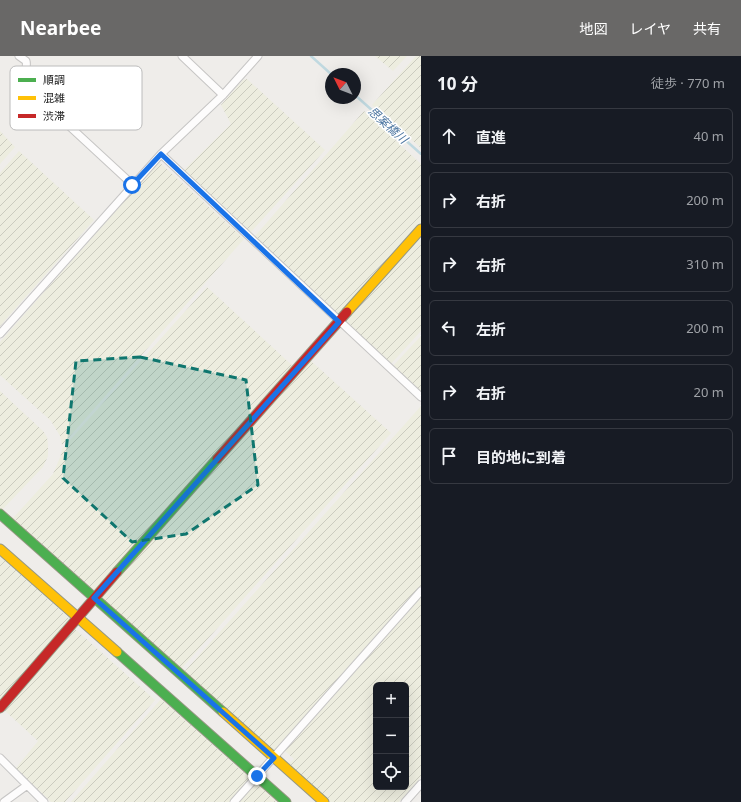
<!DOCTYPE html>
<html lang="ja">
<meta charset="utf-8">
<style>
:root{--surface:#171b24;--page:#242831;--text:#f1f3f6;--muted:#9ea1a6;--line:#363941;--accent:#696867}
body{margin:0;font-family:"Noto Sans","Noto Sans JP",sans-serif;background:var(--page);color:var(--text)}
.controls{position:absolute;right:12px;bottom:12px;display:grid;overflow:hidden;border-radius:6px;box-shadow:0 4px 16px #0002}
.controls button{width:36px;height:36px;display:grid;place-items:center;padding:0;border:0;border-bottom:1px solid var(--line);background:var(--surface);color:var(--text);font:20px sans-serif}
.compass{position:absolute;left:325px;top:12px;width:36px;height:36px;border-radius:50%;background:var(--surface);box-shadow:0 4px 16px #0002;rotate:312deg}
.stop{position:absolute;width:12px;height:12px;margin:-9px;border:3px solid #1a73e8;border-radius:50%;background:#fff}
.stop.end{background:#1a73e8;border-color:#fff;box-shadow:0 1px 4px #0008}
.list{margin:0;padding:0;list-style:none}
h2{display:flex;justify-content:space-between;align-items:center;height:52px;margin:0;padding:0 16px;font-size:17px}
h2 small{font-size:13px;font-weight:400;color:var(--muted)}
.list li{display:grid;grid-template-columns:26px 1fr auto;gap:12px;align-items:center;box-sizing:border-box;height:56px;margin:0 8px 8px;padding:0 8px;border:1px solid var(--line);border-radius:6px}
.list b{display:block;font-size:15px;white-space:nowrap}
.list em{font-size:13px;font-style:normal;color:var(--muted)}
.icon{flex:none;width:22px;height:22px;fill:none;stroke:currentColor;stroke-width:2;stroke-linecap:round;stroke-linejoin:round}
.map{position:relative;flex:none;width:421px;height:746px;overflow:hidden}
header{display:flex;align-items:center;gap:24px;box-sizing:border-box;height:56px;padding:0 20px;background:var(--accent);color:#fff}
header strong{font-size:19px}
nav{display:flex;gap:22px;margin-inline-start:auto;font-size:14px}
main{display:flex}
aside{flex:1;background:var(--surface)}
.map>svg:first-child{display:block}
.farmland{fill:url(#farmland-furrows);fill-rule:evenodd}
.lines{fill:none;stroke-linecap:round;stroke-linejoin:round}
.stream{stroke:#c0d9e0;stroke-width:2.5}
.street-casing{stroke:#c6c5c4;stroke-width:9}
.fast-casing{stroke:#969883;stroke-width:11}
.slow-casing{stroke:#969883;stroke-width:11}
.jam-casing{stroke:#969883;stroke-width:11}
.street{stroke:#fdfcfc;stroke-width:7}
.fast{stroke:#4caf50;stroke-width:9}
.slow{stroke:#ffc107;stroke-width:9}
.jam{stroke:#c62828;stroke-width:9}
.route{stroke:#1a73e8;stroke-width:5}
.marked{fill:#0f766e;fill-opacity:0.2;stroke:#0f766e;stroke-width:3;stroke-dasharray:8 5;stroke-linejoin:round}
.labels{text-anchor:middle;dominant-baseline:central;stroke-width:3;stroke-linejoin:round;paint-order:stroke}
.water-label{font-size:12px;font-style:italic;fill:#5079a3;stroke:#fff}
.key{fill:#fff;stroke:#bcbcbc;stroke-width:1}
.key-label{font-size:11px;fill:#212121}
</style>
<header>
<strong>Nearbee</strong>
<nav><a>地図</a><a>レイヤ</a><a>共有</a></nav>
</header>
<main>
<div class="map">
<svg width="421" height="746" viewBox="0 0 421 746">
<defs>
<pattern id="farmland-furrows" width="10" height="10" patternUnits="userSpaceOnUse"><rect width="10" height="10" fill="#ededdf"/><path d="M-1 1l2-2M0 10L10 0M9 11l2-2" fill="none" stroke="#cbcbbf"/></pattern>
</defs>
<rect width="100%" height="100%" fill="#efedea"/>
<!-- farmland -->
<path class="farmland" d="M375,0H407L393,15Z
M416,0H421V92L372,49Z
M247,23L325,94L251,176L184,114L231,68L221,49L243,24Z
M364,55L421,108V167L339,261L255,180Z
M0,75L15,91L0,108Z
M19,95L94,164L0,270V117Z
M159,106L244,183L62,389L60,380L51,365L0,319V286Z
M419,183L421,185V275L390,309L344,267L415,184Z
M207,231L295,312L96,534L90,531L13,462L53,418L61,399L62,393Z
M421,280V337L392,311Z
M310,304L391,377L181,613L102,543V538Z
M0,335L43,375L47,381L48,389V400L43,411L2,454L0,452Z
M421,350V530L273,696L184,616Z
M0,500L70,563L0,646Z
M421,541V721L399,746H330L288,708L294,703L285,695ZM376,629H406V731H376Z
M75,573L155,644L65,746H51L16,712L38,685L3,653Z
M161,643L251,723L230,746H71Z
M256,727L277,746H239Z"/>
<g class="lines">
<!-- stream -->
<path class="stream" d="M311,0L331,18
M355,39L421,98"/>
<!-- street casing -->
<g class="street-casing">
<path id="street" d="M19,0L26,5C28,11 23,18 25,25L54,56L133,129
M182,0L223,39
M161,98L421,341
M0,278L161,98L223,39L258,0
M0,702L44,746
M4,746L26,730
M234,746L421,535
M405,746L421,728"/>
</g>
<!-- fast casing -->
<g class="fast-casing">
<path id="fast" d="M0,458L223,656
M117,516L217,403
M117,596L286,746"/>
</g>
<!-- slow casing -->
<g class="slow-casing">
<path id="slow" d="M347,256L421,173
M0,493L117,596
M223,656L324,746"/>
</g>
<!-- jam casing -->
<g class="jam-casing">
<path id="jam" d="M217,403L347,256
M0,652L117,516"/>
</g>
<!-- street -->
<use href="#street" class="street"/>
<!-- fast -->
<use href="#fast" class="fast"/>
<!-- slow -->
<use href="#slow" class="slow"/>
<!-- jam -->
<use href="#jam" class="jam"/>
</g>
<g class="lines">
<!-- route -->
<path class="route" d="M132,129L161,98L339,266L94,542L274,702L257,720"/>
</g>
<!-- marked area -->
<path class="marked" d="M140,301L246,324L258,429L186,478L132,486L63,422L76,305Z"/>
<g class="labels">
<!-- water labels -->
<g class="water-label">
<text transform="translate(388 69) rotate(42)">思案橋川</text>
</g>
</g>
<!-- legend -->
<rect x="10" y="10" width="132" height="64" rx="6" class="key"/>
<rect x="18" y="22" width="18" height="4" fill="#4caf50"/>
<rect x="18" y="40" width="18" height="4" fill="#ffc107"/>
<rect x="18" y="58" width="18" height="4" fill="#c62828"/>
<g class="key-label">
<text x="43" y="28">順調</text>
<text x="43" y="46">混雑</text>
<text x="43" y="64">渋滞</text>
</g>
</svg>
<div class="controls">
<button>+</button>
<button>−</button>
<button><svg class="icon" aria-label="locate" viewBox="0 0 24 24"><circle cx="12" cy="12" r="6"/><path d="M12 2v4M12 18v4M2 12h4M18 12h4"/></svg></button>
</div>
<svg class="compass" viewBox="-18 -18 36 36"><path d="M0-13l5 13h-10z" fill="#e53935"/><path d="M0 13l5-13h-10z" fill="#9ea1a6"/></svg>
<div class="stop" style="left:132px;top:129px"></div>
<div class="stop end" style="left:257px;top:720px"></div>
</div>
<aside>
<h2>10 分<small>徒歩 · 770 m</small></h2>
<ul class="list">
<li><svg class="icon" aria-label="ahead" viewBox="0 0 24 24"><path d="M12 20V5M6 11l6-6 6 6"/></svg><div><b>直進</b></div><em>40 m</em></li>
<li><svg class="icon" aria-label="right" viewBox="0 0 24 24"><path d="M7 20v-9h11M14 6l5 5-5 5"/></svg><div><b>右折</b></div><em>200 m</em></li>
<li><svg class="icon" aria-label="right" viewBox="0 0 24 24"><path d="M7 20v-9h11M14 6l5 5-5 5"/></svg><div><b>右折</b></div><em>310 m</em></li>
<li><svg class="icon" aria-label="left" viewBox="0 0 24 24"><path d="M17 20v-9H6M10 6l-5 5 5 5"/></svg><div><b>左折</b></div><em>200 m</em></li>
<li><svg class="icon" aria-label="right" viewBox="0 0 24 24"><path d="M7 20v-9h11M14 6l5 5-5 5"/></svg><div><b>右折</b></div><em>20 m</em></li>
<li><svg class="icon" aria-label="arrive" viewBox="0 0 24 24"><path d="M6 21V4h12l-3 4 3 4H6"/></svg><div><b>目的地に到着</b></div></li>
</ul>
</aside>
</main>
